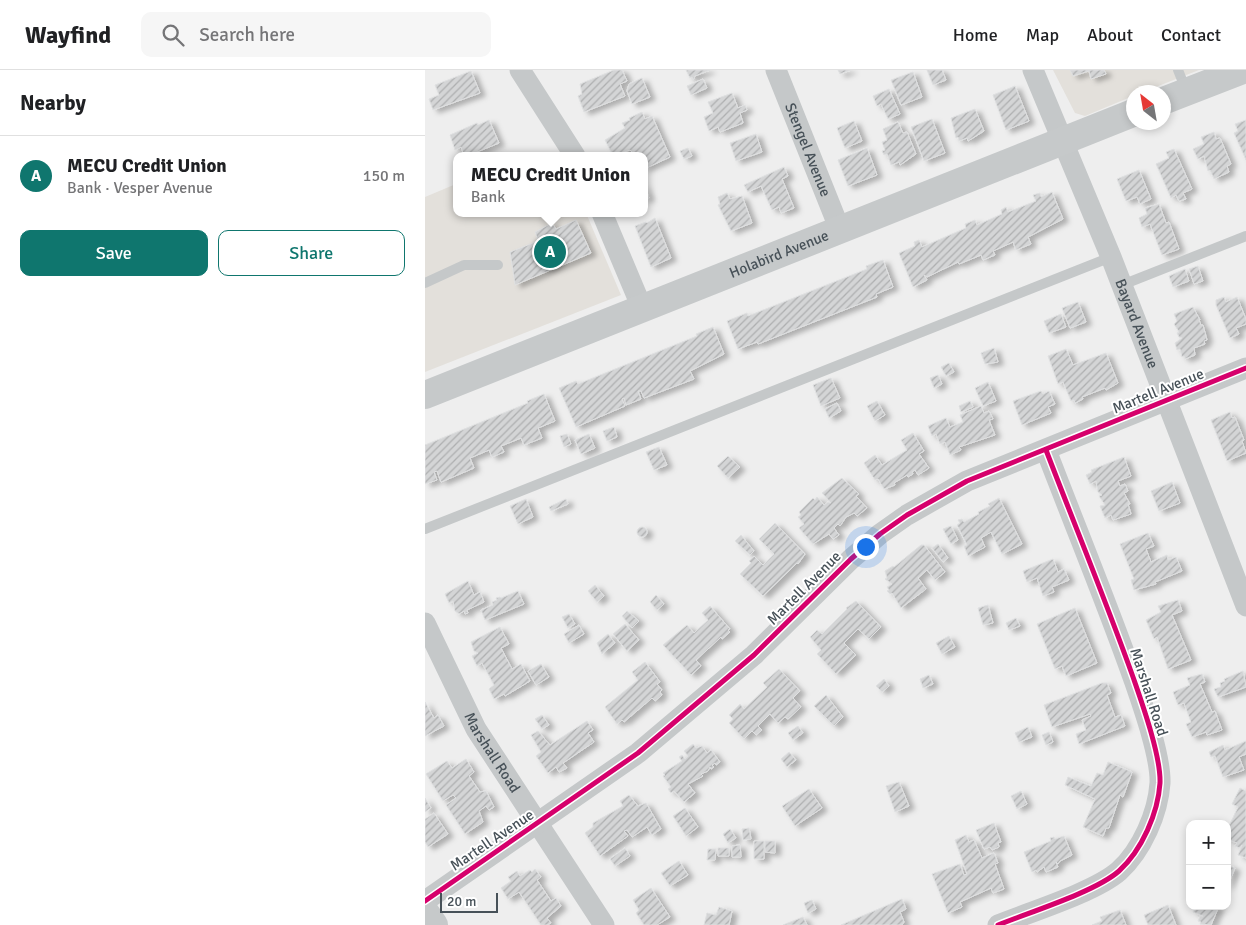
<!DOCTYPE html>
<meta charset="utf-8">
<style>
:root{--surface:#fff;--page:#f6f6f6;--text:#202124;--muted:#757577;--line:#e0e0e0;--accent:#0f766e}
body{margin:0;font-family:Signika,sans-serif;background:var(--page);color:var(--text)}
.controls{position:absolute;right:15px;bottom:15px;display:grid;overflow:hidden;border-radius:10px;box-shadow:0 2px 8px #0003}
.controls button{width:45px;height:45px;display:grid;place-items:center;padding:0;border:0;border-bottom:1px solid var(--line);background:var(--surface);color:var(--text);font:25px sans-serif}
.compass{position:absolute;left:701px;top:15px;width:45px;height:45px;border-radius:50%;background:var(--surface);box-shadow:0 2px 8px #0003;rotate:329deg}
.scale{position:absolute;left:15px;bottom:12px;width:58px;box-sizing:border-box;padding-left:5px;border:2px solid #475158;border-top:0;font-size:14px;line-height:18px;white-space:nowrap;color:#475158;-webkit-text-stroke:4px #fff;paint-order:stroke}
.you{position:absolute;left:440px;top:476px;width:18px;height:18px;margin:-12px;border:4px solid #fff;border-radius:50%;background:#1a73e8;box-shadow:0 0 0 8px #1a73e833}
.badge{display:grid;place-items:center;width:32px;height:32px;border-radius:50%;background:var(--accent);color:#fff;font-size:16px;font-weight:700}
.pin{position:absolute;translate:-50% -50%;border:2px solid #fff;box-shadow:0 1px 5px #0006}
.popup{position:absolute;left:28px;top:82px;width:195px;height:65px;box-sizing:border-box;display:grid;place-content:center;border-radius:10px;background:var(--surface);filter:drop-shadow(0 1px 4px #0005);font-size:16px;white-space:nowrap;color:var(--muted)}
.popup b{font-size:19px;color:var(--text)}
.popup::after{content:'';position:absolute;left:50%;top:100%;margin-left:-10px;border:10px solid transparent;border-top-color:var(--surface)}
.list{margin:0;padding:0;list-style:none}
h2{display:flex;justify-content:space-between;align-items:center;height:65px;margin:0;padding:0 20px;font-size:21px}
h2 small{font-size:16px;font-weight:400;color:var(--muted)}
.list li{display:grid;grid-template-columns:32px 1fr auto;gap:15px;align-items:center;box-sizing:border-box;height:80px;padding:0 20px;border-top:1px solid var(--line)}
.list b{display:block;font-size:19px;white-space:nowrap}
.list p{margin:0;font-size:16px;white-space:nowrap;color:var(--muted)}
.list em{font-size:16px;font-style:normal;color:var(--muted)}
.actions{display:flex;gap:10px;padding:15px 20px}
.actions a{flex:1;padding:11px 0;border:1px solid var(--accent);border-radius:10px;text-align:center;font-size:18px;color:var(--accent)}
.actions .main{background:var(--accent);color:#fff}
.icon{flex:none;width:28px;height:28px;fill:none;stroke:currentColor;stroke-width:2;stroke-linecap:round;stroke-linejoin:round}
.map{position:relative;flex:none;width:821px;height:855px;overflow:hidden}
header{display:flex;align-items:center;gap:30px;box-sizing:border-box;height:70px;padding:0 25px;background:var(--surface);border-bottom:1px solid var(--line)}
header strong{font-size:24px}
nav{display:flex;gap:28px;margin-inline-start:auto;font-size:18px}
.search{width:350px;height:45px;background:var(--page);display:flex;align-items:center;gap:12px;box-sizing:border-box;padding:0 18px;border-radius:10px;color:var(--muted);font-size:19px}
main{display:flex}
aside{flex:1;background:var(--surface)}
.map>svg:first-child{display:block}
.commercial{fill:#e3e0db}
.building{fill:url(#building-hatch);stroke:#dfe0e1;filter:url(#shadow)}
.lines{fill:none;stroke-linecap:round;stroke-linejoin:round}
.lane{stroke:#c5c8c9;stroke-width:10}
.street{stroke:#c5c8c9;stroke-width:21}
.secondary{stroke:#c6c9ca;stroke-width:28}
.cycleway-casing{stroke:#fff;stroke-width:8}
.cycleway{stroke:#d6006c;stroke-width:5}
.labels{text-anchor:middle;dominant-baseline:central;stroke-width:4;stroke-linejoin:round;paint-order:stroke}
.street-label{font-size:15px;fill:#475158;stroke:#fff}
</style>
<header>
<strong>Wayfind</strong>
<div class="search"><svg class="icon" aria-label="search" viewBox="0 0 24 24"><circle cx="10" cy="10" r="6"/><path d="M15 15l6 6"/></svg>Search here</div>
<nav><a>Home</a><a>Map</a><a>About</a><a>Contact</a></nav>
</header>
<main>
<aside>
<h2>Nearby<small></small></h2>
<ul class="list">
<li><span class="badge">A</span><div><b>MECU Credit Union</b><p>Bank · Vesper Avenue</p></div><em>150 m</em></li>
</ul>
<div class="actions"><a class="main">Save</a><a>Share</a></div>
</aside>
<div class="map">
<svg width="821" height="855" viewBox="0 0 821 855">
<defs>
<pattern id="building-hatch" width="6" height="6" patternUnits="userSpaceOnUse" patternTransform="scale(1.25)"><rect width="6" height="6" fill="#d4d5d6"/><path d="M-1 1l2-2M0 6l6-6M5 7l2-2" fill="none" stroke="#aeafb0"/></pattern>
<filter id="shadow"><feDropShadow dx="5.5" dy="3" stdDeviation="2.5" flood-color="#0004"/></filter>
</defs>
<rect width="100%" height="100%" fill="#eee"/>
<!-- commercial -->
<path class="commercial" d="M628,0H774L718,22H708V26L660,46L650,43Z
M31,114V143H89L91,146L98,143H161L196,225L0,302V127Z"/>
<!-- building -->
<path class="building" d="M189,0H197L202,11L195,14L200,26L159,42L153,26L157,24L155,14Z
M261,0H285L270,6L268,10L267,7L265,8Z
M413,0H426L415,4Z
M502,0H517L521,10L508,15Z
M645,0H679L681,4L666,9L664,1L648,6Z
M46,1L55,23L8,40L4,29L14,25L10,15Z
M488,2L497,27L476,35L466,10Z
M217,8L225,27L207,34L202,21L204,14Z
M278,9L282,18L266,25L262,16Z
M590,16L604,51L581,60L568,25Z
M464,19L475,44L463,49L456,34L452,36L448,26Z
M307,23L313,38L320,35L322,40L315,43L318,53L295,62L293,57L284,61L279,47L288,43L283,32Z
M550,39L559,61L543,71L542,68L534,71L533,67L531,68L526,48Z
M217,42L220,49L227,46L245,87L219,99V86H211L205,80L188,86L180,70L200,58L197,53L205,50L204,48Z
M507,49L520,83L499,91L486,57Z
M64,50L74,73L42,86H39L36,77L30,80L25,65L52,53L53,55Z
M821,50V90L809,63L813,61L810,54Z
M429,51L437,71L420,78L412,58Z
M473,52L478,63L482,62L491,84L475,95L474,92L466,95L462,84L459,85L457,81L460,80L457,72L462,70L458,59Z
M789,62L791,69L795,68L806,94L802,96L804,102L789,109L785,100L783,101L779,86L773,89L768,79L779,74L776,67Z
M331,64L337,82L311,91L305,73Z
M263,78L267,86L259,89L255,81Z
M442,78L452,105L423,116L413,90Z
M749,79L767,119L758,123L761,129L754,131L751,125L746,128L731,94L744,88L741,82Z
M359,97L363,106L357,109L369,138L356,143L354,137L347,140L336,116L323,122L319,115Z
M714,100L726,129L715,134L712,127L701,131L692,109Z
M219,114L224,128L219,130Z
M627,122L638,149L603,167L606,174L591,180L588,172L568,181L570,185L558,190L556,185L534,194L533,192L502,207L499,205L502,210L488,217L474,183L490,176L489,172L494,170L497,177L541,158L540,154L550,150L552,155L577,144L576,140L581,137L583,142L611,131L608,125L615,123L616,127Z
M302,123L305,129L317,126L327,153L306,161L293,135L295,134L293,127Z
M734,134L741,153L744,152L754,179L737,185L725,154L717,157L714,148L722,144L720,138Z
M230,148L246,188L226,197L210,156L221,152L222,153Z
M151,150L166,183L90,215L85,182L113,171L110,162L127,153L131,159Z
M458,190L468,217L451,224L452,227L333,274L332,272L313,279L302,251L322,243L323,246L442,199L441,196Z
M773,196L778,211L769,214L764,199Z
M760,199L764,211L748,217L744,206Z
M799,227L801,232L812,227L821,249V254L811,258L814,264L805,268L791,235V230Z
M653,232L661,252L645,258L637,238Z
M768,237L775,250H774L776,255H778L782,270L779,271L780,274L769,278L770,285L760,289L759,286L757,287L755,279L752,280L750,273L757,268L754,267L752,263L754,262L749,254L752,251L749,244Z
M636,244L641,257L624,263L619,251Z
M288,257L299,284L265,301L269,309L219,328L216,321H213L216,329L201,335L199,328L197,329L200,336L151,357L134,318L151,311L153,314L272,266L271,264Z
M569,278L573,292L560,294L556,283Z
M641,279L648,295L681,283L693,313L681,320L680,318L657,327L658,329L650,333L649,330L646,331L638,312L633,314L623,286Z
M524,293L529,302L521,306L516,297Z
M513,305L517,314L509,318L505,308Z
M406,308L415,328L396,336L388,315Z
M563,312L571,331L558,336L550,318Z
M616,321L618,324L624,321L630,334L623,337L626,343L597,355L588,331Z
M119,324L130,351L113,358L117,368L99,375L96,368L76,376L79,382L67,387L64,380L45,388L49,398L16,412L12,401L9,402L12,410L0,414V375L103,333L102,331Z
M452,331L460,345L450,351L442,336Z
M545,331L548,337L536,342L534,336Z
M412,333L416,341L404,348L400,339Z
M556,336L559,343L564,341L568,349L564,350L570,365L534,377L536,380L525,385L520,372L515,374L511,364L507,366L503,356L521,348L525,357L538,352L535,345Z
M805,342L807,348L810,347L819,370L817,371L821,383L802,391L786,350Z
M189,357L192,367L182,371L178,361Z
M488,363L499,381L494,384L504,398L493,405L490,400L487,402L488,404L483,407L482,405L469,413L470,415L459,419L453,409L450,410L439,393L450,385L457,395L482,380L476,370Z
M142,364L146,374L139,377L135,366Z
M164,364L170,378L156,384L150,370Z
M234,377L242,395L229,400L221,382Z
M303,386L315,397L303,408L292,396Z
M699,387L706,406L693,411L695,416L700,414L703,421L699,423L705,434H703L706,444L688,450L686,445L680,448L675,436L680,435L674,426L677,425L673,422L671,411L665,414L661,405L667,402L666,400Z
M417,408L434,424L431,426L442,438L432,446L429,443L421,447L415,456L413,454L409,458L414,465L408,469L404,464L388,474L374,458L379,454L373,447L376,445L374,442L388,428L390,430L392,427L399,435L403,432L406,433L397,423Z
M747,412L755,433L734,441L726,421Z
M574,428L597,474L577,484L566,462L556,468L560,477L543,486L539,476L542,475L532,455L535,453L533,450L537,449L539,452L554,444L553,442L565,436L563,434Z
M101,429L108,447L93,454L85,436Z
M141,429L143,434L126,441L124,437Z
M350,453L380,484L373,494L372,493L338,526L315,504L326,493L324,491L329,486L338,495L349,484L334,469Z
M526,456L533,470L526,474L518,459Z
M212 462a5 5 0 1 1 10 0a5 5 0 1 1-10 0Z
M723,463L729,476L721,479L726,492L742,485L743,490L751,487L757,501L730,512L731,514L709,520L706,510L709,509L695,474Z
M316,465L329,481L325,485L310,471Z
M513,474L523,488L518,492L507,478Z
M496,475H499L520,502L510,510L502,500L493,508L501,519L476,538L467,523L465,524L462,521L464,520L462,517L467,514L460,509L462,508L460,501L468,496L469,497Z
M628,489L633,502L639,499L644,510L627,517L629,522L618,526L612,508L602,512L598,501Z
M43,511L49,525L55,522L59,532L42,540L43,543L40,544L39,541L34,544L30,541L28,531L24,533L20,524Z
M170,515L179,526L172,532L163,521Z
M93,521L99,534L60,550L56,540L68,535L67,532L72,530L71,528L75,527L76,528Z
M231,525L239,534L232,540L225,532Z
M753,530L757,541L747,545L766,590L743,599L732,567L729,569L721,550L736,542L733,536Z
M431,531L456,557L444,569L433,559L419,573L431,585L411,604L392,584L396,580L385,567L392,560L397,564L422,539L421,538Z
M563,535L568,553L558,555L553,538Z
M285,536L305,559L303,560L305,562L297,569L296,567L271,590L276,596L266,605L238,575L262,555L269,563L283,550L277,543Z
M650,538L672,593L641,606L637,596L630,599L612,554Z
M202,541L214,551L207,558L197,546Z
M144,544L150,554L143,558L137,547Z
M591,548L595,556L584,560L581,553Z
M200,554L214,570L202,581L188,564Z
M154,555L159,564L144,573L139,564Z
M75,557L84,574L76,578L87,599L96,594L105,611L80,626L79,624L69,629L64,619L69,615L57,593L52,596L47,586L53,583L49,581L46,572Z
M183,564L190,573L177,584L172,573Z
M524,566L530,577L517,584L511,573Z
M220,592L235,612L232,614L237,620L235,622L237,625L230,631L227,628L199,652L197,650L192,654L180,637L213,610L207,602Z
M116,594L124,607L111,615L103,601Z
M354,599L375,621L368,628L376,637L363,649L360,647L353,653L345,644L333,656L337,660L331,665L327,661L319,669L304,653L308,649L304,645L315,634L319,639L342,617L338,613Z
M818,601L821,617L793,627L789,619L796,617L795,613L800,611L799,609Z
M777,604L780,612L775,614L787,642L790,641L797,660L782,665L781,662L767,667L761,654L766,652L759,633L753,635L748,622L765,615L762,608Z
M504,605L508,614L498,618L495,609Z
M459,609L464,616L457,622L451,616Z
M677,613H682L686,623L682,625L690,647L696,645L700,656L654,674L651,664L661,660L657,650L666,646L665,644L627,657L619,635Z
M401,625L418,647L409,656L389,636Z
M0,632L9,648L13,645L19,656L0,666Z
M117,645L124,655L117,659L110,649Z
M162,651L168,660L163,663L169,672L138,693L142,698L134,702L131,697L123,703L111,686L116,682L106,665L113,661L125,675Z
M373,656L378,663L368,670L363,663Z
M603,657L607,667L594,672L590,663Z
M624,662L628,672L621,675L617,665Z
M821,671V684L814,687L819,700L798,707L790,686L786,687L784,682L798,675L800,680Z
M268,674L271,678L277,676L282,683L286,680L295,692L291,695L290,693L287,695L289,697L286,699L285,697L283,701L276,704L278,706L263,714L270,723L259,732L249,721L246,723L243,719L246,717L238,706L240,705L238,703L257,691L254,687L257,685L260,689L263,686L259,681Z
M364,682L371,690L362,697L356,689Z
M41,689L49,702L44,706L55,722L61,721L69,737L64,740L61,736L54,741L58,752L40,764L21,735L31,728L28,725L18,731L1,704L22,691L27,698Z
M683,692L707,702L698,727L695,725L684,758H681L678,766L658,757L670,729L640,715L643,707L666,716L672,703L678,705Z
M474,712L484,736L470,742L461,716Z
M815,718L821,721V788L813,785L817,775L815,778L810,776L812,773L802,769V756H804L813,737L807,734Z
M384,719L397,738L370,756L357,736Z
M596,721L602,734L592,739L586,726Z
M204,725L213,736L221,733L236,759L227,765L222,757L207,767L202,760L199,761L203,766L175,786L160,763L168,757V753L198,736L195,731Z
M0,728L6,738L0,742Z
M260,738L273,757L261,766L248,746Z
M9,743L23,764L3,777L0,772V749Z
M569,753L576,772L573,773L574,777L567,780L565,777L559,779L551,760Z
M324,758L326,769L318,770L317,759Z
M305,759L311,768L303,773L298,764Z
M541,765L544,772L549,770L557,788L569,783L573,793L570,794L579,819L568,823L566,818L535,832L537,837L523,843L507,804L535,794L539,805L542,804L530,770Z
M639,766L647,785L635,791L633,794L631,792L633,797L621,802L619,797L612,802L611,800L607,802L599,782L626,771L625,768L629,767L630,769Z
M329,771H339V789H329Z
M340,771H350V783L340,782Z
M315,775L316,787H307V776Z
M200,778L205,786L190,796L185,789Z
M293,778H304V786H293Z
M283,779H291L290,790H282Z
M254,791L263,805L245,816L236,803Z
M802,795L810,798L802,817Z
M110,799L116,807L112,810L126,831L131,828L136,836L122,848L126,853L122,855H116L94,822L83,829L76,818L86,811L83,807L92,801L95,806L105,800L107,802Z
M226,818L245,847L232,855H219L211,843L214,840L208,830Z
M477,829L481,839L475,842L479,852L477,855H416Z
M387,830L391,839L383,843L379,833Z
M743,835L751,855H723L719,845Z
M765,836H794L786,855L775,854L776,852L773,851L775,846H778L768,842L769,840Z
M294,837L307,841L304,855H279L282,843L291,845Z
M695,840L701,855H667L677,851L675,847Z
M378,847L382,855H358Z"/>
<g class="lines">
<!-- lane -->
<path class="lane" d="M753,0L761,20
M0,213L39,195H73
M697,215L821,166
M0,459L686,187"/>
<!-- street -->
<g class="street">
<path d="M95,0L150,86"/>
<path id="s1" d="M351,0L415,160"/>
<path id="s2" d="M608,0L686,187L821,536"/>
<path d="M177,143L217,238"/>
<path id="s3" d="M0,553L51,659L179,855"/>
<path d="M0,831L213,683L329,585L426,489L455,464L482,445L542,411L821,298"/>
<path d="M573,855C605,842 670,822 694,801C717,780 733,743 735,713C736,686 717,633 708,607C681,531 650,456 621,380"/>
</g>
<!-- secondary -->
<g class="secondary">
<path d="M738,31L818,0"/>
<path id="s4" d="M0,325L708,43"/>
<path d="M0,842L9,855"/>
</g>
<!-- cycleway casing -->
<g class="cycleway-casing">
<path id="cycleway" d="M0,831L213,683L329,585L426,489L455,464L482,445L542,411L821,298
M573,855C605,842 670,822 694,801C717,780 733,743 735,713C736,686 717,633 708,607C681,531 650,456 621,380"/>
</g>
<!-- cycleway -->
<use href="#cycleway" class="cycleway"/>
</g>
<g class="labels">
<!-- street labels -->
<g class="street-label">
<text stroke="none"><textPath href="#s1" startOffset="86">Stengel Avenue</textPath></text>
<text stroke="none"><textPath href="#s4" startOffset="381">Holabird Avenue</textPath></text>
<text stroke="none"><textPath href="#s2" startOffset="274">Bayard Avenue</textPath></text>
<text transform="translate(733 321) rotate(-22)">Martell Avenue</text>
<text transform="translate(379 518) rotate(-45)">Martell Avenue</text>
<text transform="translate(724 622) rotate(72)">Marshall Road</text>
<text stroke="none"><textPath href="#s3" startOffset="146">Marshall Road</textPath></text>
<text transform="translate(67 770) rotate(-34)">Martell Avenue</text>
</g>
</g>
</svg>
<div class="controls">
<button>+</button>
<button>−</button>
</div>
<svg class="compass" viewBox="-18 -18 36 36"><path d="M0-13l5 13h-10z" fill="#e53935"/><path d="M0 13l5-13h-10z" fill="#757577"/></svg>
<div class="scale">20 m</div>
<div class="you"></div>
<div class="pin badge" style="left:125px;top:182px">A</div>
<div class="popup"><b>MECU Credit Union</b>Bank</div>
</div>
</main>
